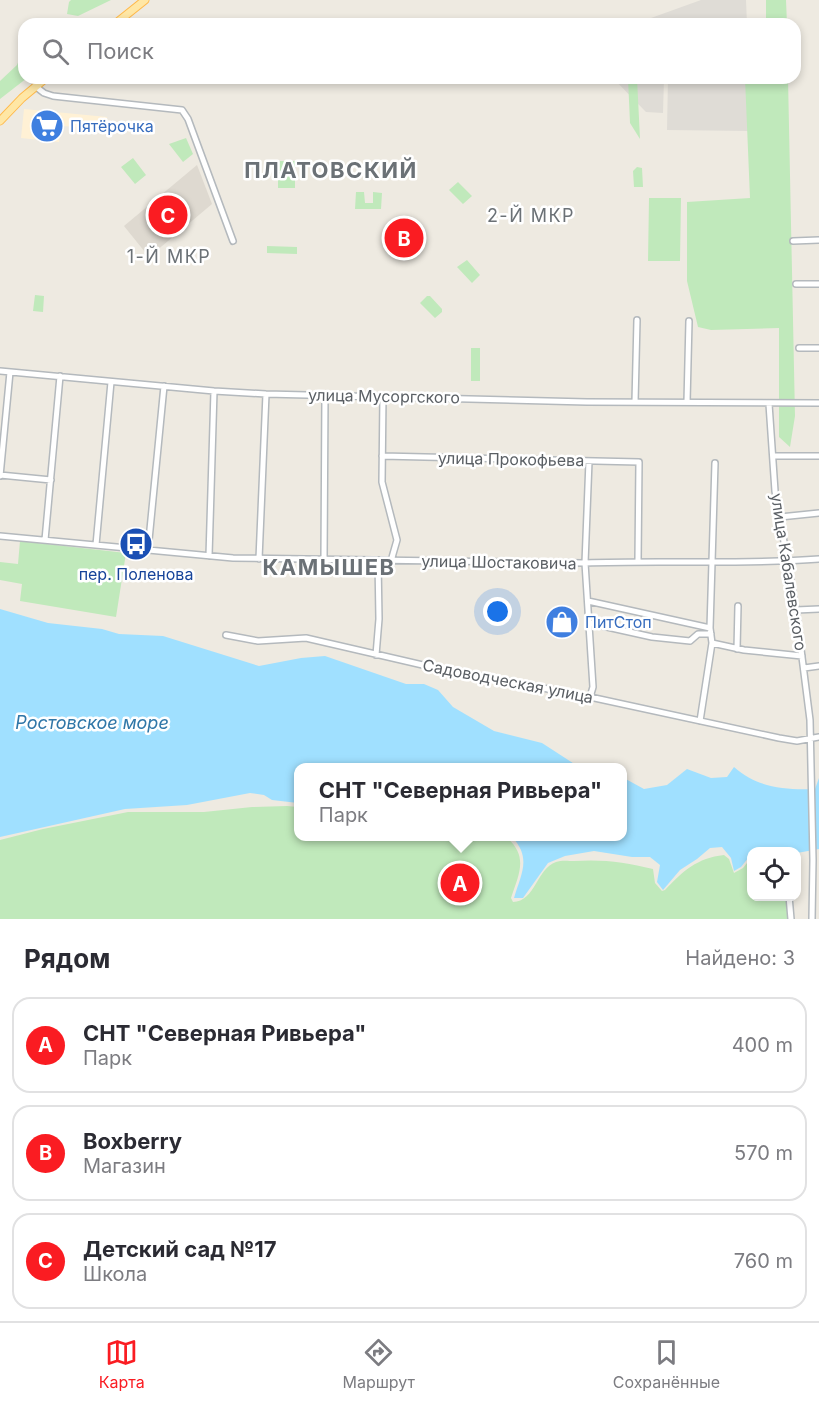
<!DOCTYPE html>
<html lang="ru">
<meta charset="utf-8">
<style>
:root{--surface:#fff;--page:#f7f7f7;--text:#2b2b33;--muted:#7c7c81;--line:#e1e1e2;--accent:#fa1c22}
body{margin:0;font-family:Inter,sans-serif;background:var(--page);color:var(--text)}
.controls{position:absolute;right:18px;bottom:18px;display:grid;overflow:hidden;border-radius:12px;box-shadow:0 3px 9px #0003}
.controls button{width:54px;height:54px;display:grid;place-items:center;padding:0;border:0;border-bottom:2px solid var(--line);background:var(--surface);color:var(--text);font:30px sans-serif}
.you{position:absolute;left:498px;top:612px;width:21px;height:21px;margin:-15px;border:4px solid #fff;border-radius:50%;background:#1a73e8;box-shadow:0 0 0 9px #1a73e833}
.badge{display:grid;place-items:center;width:39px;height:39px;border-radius:50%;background:var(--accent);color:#fff;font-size:20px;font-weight:700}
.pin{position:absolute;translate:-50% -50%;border:3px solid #fff;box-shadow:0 2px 6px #0006}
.popup{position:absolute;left:294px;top:763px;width:333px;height:78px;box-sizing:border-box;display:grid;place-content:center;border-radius:12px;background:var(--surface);filter:drop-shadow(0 2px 4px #0005);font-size:20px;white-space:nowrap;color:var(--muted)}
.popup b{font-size:22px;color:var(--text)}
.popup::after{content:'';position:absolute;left:50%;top:100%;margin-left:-12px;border:12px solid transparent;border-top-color:var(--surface)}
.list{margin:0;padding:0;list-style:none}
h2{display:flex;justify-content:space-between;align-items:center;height:78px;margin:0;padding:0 24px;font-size:26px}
h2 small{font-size:20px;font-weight:400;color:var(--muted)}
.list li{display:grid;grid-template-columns:39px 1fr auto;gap:18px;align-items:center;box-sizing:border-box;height:96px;margin:0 12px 12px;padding:0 12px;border:2px solid var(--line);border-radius:18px}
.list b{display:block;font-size:22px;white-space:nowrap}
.list p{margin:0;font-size:20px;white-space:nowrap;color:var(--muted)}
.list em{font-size:20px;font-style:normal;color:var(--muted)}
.icon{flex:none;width:33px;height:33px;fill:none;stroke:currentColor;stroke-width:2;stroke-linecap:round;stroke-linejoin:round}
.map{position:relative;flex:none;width:819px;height:919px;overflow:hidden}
.search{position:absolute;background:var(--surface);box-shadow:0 3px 9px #0003;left:18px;right:18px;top:18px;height:66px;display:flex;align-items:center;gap:15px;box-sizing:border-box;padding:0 21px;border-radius:18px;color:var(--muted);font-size:22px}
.sheet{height:402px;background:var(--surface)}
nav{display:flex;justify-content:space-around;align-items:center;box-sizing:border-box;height:84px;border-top:2px solid var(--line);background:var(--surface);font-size:16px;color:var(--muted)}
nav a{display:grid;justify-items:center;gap:3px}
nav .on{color:var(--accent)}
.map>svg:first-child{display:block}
.commercial{fill:#fff1d5}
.industrial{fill:#dfdcd6}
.education{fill:#ded9d0}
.green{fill:#c0e9bb}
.water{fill:#a0e0ff}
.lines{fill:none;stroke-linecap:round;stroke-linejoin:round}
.minor-casing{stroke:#b4b9bd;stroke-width:8}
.major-casing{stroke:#ffb94a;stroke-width:9}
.minor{stroke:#fff;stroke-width:5}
.major{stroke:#ffe7a5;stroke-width:7}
.labels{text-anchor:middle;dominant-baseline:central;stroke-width:5;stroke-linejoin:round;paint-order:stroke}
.shop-label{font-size:16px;fill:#366cbe;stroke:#fff;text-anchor:start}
.street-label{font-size:16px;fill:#5a5f64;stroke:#fff}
.transit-label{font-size:16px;fill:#164399;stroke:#fff}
.neighbourhood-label{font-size:18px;letter-spacing:1.5px;fill:#6b7176;stroke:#fff}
.water-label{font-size:18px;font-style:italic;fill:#3077a8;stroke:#fff}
.district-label{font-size:22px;font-weight:bold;letter-spacing:1.5px;fill:#6b7176;stroke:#fff}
</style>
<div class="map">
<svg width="819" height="919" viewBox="0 0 819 919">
<rect width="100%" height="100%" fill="#eeeae1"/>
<!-- commercial -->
<path class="commercial" d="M24,109L107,117L106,123L97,128L61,126L59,142L21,138Z"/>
<!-- industrial -->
<path class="industrial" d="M701,0H746L747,24H654L651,18Z
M613,78H664L663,113L646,112Z
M668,78H749L750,131L667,130Z"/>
<!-- education -->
<path class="education" d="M197,165L212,204L149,257L124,226Z"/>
<!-- green -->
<path class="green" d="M71,0H111L78,16L67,14L69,2Z
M766,0H786L787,24H766Z
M24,47V78H27L0,99V81L17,65Z
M628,78H637L640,139L630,123Z
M745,78H788L795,416L790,447L779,437V328L711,330L698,327L687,281V202L750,198Z
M186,138L193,154L183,162L169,144Z
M133,158L146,175L135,184L121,167Z
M278,161H295V171H278Z
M637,167L642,168L643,187H634L633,171Z
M278,172H295V188H278Z
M458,182L472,196L463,204L449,190Z
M356,192H364L365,203H373V192L382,193L381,209H355Z
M649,198H681L680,261H648Z
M267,246L297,247V254L267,253Z
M467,260L480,275L472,283L457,267Z
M35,295L44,296L43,312L33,311Z
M427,296H430L442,309V312L435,318L420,303Z
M471,348H480V381H471Z
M20,541L126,553L116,617L20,601L22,584L0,580V562L18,564Z
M287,806L298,807V836L506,837C529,856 519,874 511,898L513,902C535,902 537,868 556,862C561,860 569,861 574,861C602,859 626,862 653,869L655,883L662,891L665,890C683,871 697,858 724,855L729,859L734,873L743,868L751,858L752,896L791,897L792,919H0V840L43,829L128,812H204L252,807Z"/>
<!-- water -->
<path class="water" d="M0,609L48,623L102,629L119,634L163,636L259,666L301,658L325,656L406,684H424L438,690L453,707L494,731L542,743L579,767L298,768V803L272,800L264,795L250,793L187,805L125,809L0,837Z
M734,767C758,788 784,790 815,789L819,778V849L797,853L796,852H752L751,857H749L741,867L734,871L731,858L722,847L710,848L697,859L680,870L663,890L657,882L660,865L650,857H632L594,851L565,856L548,863L523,898H514C521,874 532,858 512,837L622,836V777L644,789L667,785L687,769L711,778L727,777Z"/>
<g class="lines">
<!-- minor casing -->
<g class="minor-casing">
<path id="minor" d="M35,86L44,93L53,96L182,110L188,119L233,241
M793,241L819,240
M796,284H819
M799,348H819
M0,371L214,391L266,394L587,402L819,403
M383,396L382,482L397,540L391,561
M635,402L637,320
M687,402L689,321
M769,404L775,491L796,610L810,720L813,860L812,919
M382,456L639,462L638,561
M773,456H819
M589,461L585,563L593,687L590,697
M0,475L51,480
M0,476L10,372
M780,517L819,513
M0,536L233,558L585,563C663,560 741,565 819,559
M45,540L60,376
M96,545L111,382
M148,550L164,386
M209,556L214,391
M259,559L266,394
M324,560L325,394
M588,601L710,628
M796,610L819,609
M589,623L652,637L690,641L698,634H711
M226,635L258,641L306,638L427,666L590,697L779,738L797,741L819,737
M712,643L744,650L802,656
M737,649L738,606
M376,655L379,619L378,561
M804,668L819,666
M700,721L712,643L710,628L715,463
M789,896L791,919"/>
</g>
<!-- major casing -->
<g class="major-casing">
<path id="major" d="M115,24L145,0
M0,121L22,98L46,78"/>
</g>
<!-- minor -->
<use href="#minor" class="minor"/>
<!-- major -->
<use href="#major" class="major"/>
</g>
<!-- icons -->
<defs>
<g id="supermarket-disc" transform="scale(1.725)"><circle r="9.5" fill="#3f7fe0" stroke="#fff"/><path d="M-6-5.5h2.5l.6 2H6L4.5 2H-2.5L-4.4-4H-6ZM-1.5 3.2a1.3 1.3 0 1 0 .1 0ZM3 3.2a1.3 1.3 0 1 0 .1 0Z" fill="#fff"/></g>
<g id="bus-disc" transform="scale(1.725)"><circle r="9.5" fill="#1a4fb4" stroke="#fff"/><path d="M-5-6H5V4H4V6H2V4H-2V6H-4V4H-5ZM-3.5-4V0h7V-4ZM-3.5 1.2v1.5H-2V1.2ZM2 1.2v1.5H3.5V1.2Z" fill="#fff"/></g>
<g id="shop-disc" transform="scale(1.725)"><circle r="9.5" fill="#3f7fe0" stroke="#fff"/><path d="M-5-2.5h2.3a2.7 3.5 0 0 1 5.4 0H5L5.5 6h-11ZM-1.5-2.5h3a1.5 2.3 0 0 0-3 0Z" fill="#fff"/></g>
</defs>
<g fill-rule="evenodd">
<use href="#supermarket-disc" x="47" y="126"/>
<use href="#bus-disc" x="136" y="544"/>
<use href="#shop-disc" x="562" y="622"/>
</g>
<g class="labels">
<!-- shop labels -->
<g class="shop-label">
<text x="70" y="126">Пятёрочка</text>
<text x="585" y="622">ПитСтоп</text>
</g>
<!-- street labels -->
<g class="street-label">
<text transform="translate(384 396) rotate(1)">улица Мусоргского</text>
<text transform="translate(511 459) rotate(1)">улица Прокофьева</text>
<text transform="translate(499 562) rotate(1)">улица Шостаковича</text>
<text transform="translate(789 572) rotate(81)">улица Кабалевского</text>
<text transform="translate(508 681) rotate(11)">Садоводческая улица</text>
</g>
<!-- transit labels -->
<g class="transit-label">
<text x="136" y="574">пер. Поленова</text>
</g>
<!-- neighbourhood labels -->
<g class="neighbourhood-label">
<text x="531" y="215">2-Й МКР</text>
<text x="169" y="256">1-Й МКР</text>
</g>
<!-- water labels -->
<g class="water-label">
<text x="92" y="722">Ростовское море</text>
</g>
<!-- district labels -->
<g class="district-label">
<text x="331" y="170">ПЛАТОВСКИЙ</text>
<text x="329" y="567">КАМЫШЕВ</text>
</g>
</g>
</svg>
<div class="controls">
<button><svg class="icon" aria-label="locate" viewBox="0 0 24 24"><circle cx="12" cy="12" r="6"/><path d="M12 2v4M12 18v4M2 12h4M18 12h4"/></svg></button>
</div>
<div class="you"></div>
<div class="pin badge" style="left:460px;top:883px">A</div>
<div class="popup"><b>СНТ &quot;Северная Ривьера&quot;</b>Парк</div>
<div class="pin badge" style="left:404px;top:238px">B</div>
<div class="pin badge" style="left:168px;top:215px">C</div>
<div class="search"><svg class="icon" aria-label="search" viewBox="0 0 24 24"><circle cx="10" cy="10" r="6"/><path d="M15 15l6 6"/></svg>Поиск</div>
</div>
<section class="sheet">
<h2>Рядом<small>Найдено: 3</small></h2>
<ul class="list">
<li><span class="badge">A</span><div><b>СНТ &quot;Северная Ривьера&quot;</b><p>Парк</p></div><em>400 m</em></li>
<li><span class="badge">B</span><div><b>Boxberry</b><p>Магазин</p></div><em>570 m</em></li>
<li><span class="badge">C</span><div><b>Детский сад №17</b><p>Школа</p></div><em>760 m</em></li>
</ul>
</section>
<nav>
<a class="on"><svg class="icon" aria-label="map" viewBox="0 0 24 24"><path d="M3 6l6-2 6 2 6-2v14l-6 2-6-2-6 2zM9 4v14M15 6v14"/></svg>Карта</a>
<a><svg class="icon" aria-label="directions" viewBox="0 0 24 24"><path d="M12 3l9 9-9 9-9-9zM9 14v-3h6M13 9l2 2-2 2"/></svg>Маршрут</a>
<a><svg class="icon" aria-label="saved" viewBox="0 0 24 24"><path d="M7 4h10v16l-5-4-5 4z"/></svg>Сохранённые</a>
</nav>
